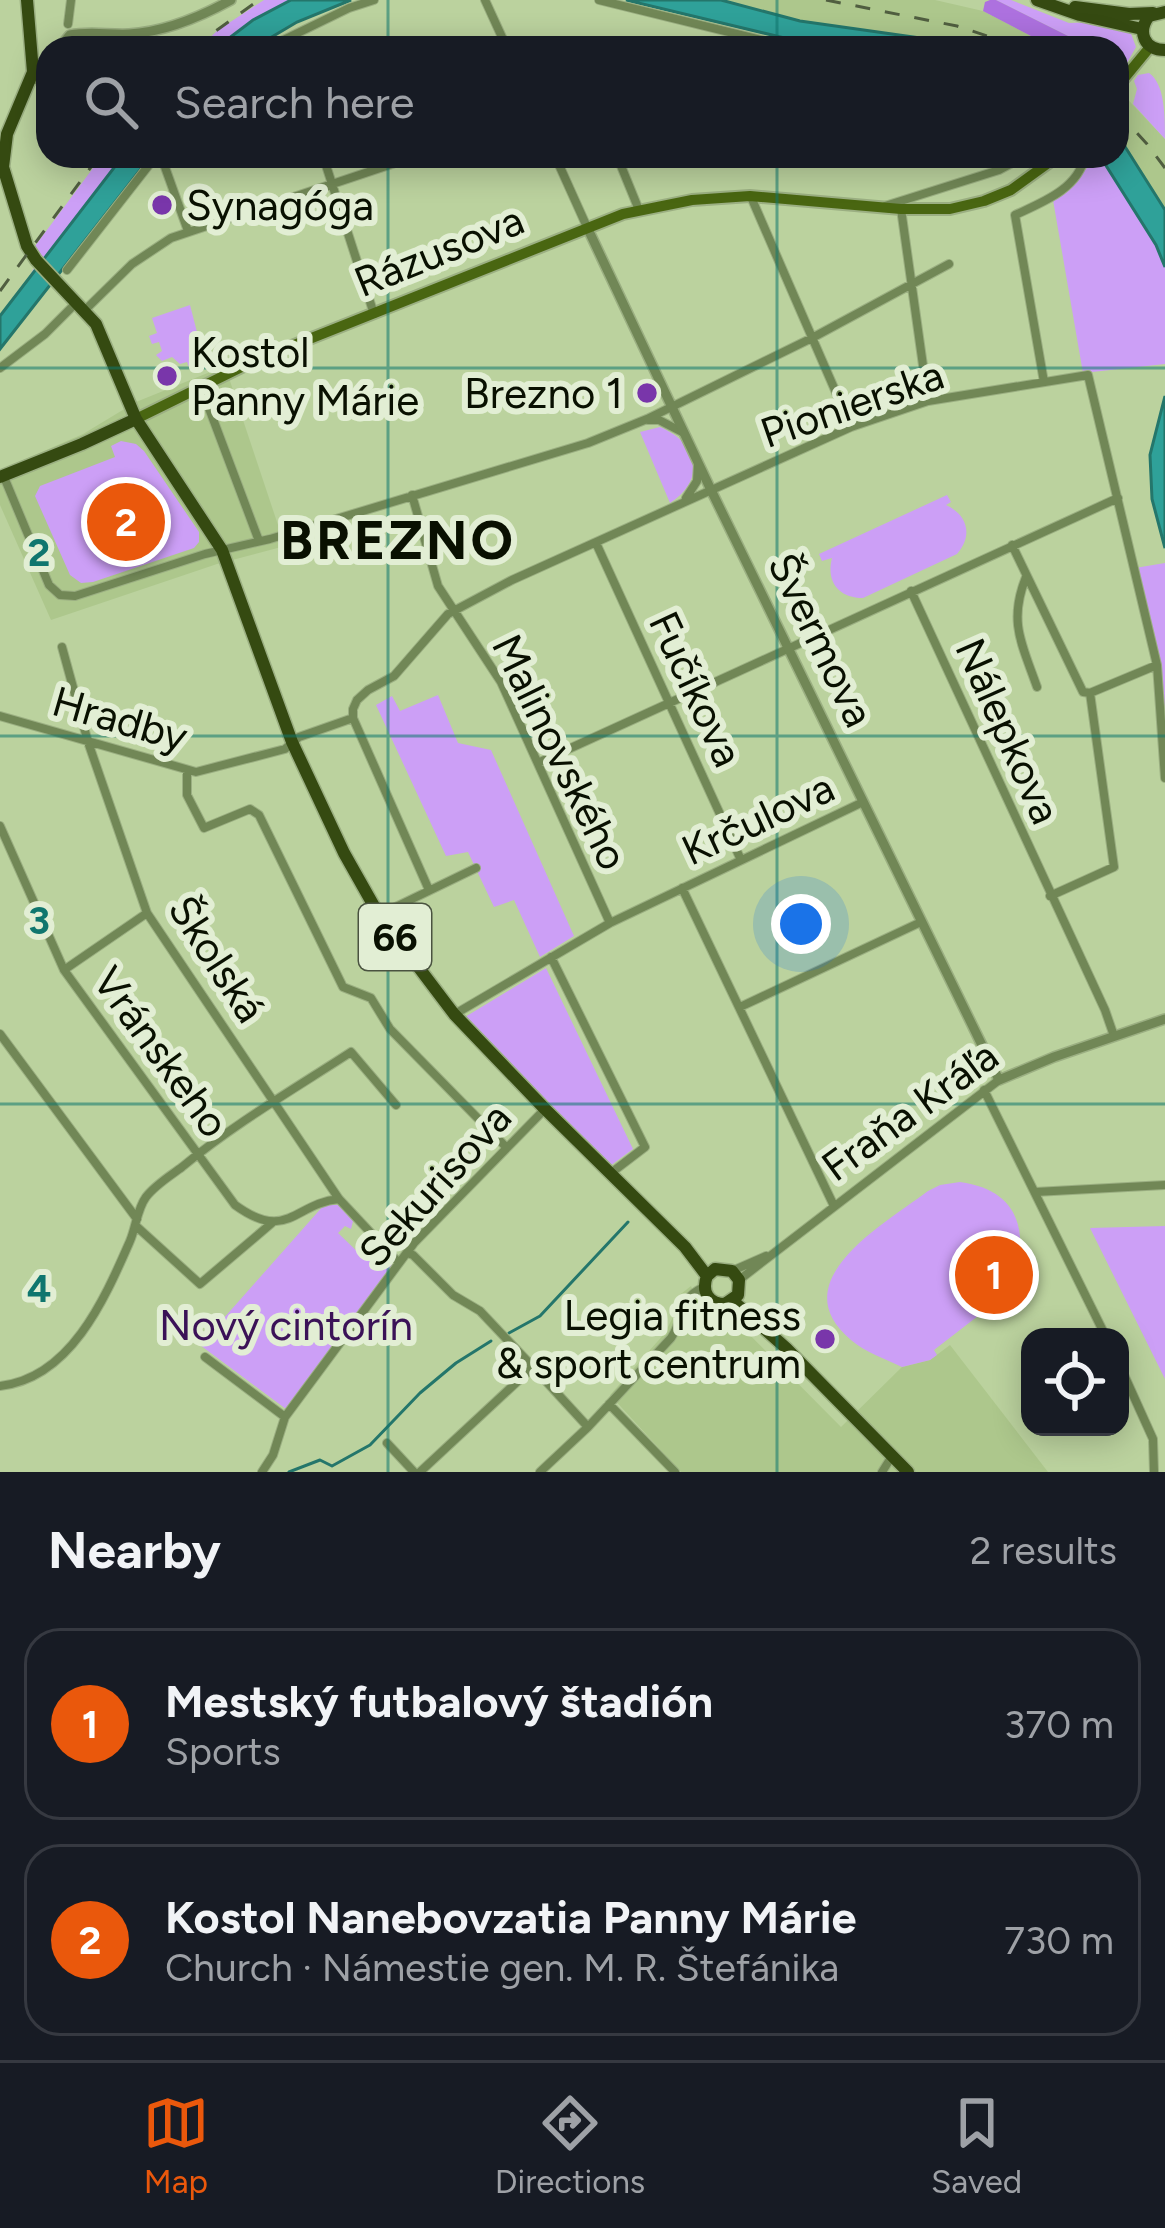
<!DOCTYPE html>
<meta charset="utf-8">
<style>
:root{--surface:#171b24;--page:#242831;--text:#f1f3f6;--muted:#9ea1a6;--line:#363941;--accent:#ea580c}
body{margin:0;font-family:Figtree,sans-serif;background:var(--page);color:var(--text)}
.controls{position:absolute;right:36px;bottom:36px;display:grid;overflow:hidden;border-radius:24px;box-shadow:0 6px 30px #0003}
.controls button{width:108px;height:108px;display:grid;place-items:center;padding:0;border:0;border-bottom:3px solid var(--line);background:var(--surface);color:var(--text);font:60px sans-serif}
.you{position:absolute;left:801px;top:924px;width:42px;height:42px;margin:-30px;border:9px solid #fff;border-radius:50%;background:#1a73e8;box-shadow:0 0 0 18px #1a73e833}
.badge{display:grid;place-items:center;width:78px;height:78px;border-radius:50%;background:var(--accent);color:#fff;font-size:39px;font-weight:700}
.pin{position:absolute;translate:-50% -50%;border:6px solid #fff;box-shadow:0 3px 12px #0006}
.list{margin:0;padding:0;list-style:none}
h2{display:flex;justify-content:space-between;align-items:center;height:156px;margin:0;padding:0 48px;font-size:51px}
h2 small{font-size:39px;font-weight:400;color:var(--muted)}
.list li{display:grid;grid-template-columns:78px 1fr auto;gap:36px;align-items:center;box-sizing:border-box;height:192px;margin:0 24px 24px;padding:0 24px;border:3px solid var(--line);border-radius:36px}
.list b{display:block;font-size:45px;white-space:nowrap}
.list p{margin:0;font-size:39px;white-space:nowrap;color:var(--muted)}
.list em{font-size:39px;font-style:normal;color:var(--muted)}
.icon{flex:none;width:66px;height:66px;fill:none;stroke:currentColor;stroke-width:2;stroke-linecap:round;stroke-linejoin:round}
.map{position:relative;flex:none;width:1165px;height:1472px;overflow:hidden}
.search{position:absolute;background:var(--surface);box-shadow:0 6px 30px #0003;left:36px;right:36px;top:36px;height:132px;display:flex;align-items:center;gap:30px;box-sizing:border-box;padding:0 42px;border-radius:36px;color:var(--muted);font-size:45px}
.sheet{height:588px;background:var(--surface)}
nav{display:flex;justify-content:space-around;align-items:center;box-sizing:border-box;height:168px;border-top:3px solid var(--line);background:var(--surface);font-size:33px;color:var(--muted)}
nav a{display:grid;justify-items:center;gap:6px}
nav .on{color:var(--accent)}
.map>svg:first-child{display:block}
.built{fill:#adc78c}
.green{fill:#cc9ff6}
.forest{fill:#ad71df}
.water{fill:#2fa199;stroke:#24766b;stroke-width:3}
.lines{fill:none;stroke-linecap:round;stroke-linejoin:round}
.stream{stroke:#24766b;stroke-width:3}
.minor-casing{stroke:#9baf82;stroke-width:10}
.tertiary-casing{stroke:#9baf82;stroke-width:12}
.secondary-casing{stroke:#9baf82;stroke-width:14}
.primary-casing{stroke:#9baf82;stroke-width:15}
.minor{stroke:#718756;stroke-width:8}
.tertiary{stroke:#718756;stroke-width:9}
.secondary{stroke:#496611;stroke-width:10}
.primary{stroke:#354a11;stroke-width:12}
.rail{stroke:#505e40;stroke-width:3;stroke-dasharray:15 15;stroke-linecap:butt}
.grid{fill:none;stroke:#0f766e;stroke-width:3;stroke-opacity:0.55}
.poi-dot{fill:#7936aa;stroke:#e2eed4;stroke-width:4.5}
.labels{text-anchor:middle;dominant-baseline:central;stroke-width:12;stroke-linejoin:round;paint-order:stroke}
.shield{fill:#e2eed4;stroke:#4a5340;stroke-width:3}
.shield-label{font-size:39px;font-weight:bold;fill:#091001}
.poi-label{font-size:42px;fill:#091001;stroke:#e2eed4;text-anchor:start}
.street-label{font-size:42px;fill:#091001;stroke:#e2eed4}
.park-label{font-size:42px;fill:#3b1257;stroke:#e2eed4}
.district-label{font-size:54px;font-weight:bold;letter-spacing:3px;fill:#091001;stroke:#e2eed4}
.grid-label{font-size:39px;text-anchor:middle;font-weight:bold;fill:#0f766e;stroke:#e2eed4;stroke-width:12;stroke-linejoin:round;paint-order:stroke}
</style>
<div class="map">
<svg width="1165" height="1472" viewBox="0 0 1165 1472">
<rect width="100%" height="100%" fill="#bbd29e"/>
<!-- built -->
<path class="built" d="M721,0H935L983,11L1054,48H991L799,21Z
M1117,88L1165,139V210L1117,134Z
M225,366L285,546L217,564L51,620L0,505V470L83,434L136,402Z
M691,1286L697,1300L711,1314L725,1317L729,1314L841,1427L902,1367L930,1360L950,1345L1048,1472H681L610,1395L665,1333L674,1315L677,1297Z"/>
<!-- green -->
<path class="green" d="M264,0H291L253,20L216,48H199L218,30Z
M996,0H1011L1069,23L1098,22L1130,31L1136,47L1123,70L1117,65V48H1092Z
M1149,73C1165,84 1165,116 1165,139L1133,104L1137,89L1134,81L1138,75Z
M102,156H123L29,278L40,256L35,246Z
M1100,156L1156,245L1165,267V364L1083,373L1053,200Z
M190,305L198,336L208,359L189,367L187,362L180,364L172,357L162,361L156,355L162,351L159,342L152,344L149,336L157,333L152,318Z
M660,427C698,443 707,479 670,503L640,432Z
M121,441L136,444L144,451L199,532V542L194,548L93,582L81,583L70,575L35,496L40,486L115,457L111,446Z
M947,495L951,502L946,505C968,515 973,536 957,554L863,598C838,598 826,581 832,558L822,561L819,554Z
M1165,563V778L1157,665L1135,568Z
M438,695L458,743L491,750L574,936L540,957L514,900L494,907L468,852L446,856L376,705L392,696L400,711Z
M546,968L633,1149L610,1166L465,1017Z
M960,1182C1010,1189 1027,1219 1018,1267C1015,1281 1013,1293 1004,1303L1000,1299L934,1350L937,1355L930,1360L902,1367C885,1359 865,1352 851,1340C780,1281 886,1223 928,1191L940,1185Z
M324,1205H338L353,1221L351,1229L345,1226L338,1233L363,1257L367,1254L365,1251L368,1246H375L395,1268L286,1409L200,1345Z
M1165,1226V1379L1090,1228Z"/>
<!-- forest -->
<path class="forest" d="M990,0H996L1092,48H1054L983,11L985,2Z"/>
<!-- water -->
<path class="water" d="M291,0H351L297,22L253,48H216L253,20Z
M626,0H721L800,21L991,48H826Z
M1117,134L1165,210V267L1156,245L1100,156H1117Z
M123,156H151L0,349V316Z
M1165,396V548L1152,499L1150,455Z"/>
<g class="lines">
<!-- stream -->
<path class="stream" d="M509,1333L540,1316L628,1222
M289,1472L320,1460L332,1466L370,1445L420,1393L456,1363L491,1341"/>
<!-- minor casing -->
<g class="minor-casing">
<path id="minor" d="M485,0L507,48
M599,0L794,48
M68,24L71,0
M267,48L349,8L374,0
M161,156L188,231
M323,156L374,314
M555,156L587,227
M617,156L639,210
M751,197L851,427
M885,206L999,170L1025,156
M901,209L928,401
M67,270L156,156
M84,311L132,264L171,238L416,156
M0,368L45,334L75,304
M1044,382L1015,215C1043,202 1078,189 1085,156
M201,387L259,541
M648,420H659L684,433
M4,477L49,585L60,595L75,596L205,554L270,539L588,443L647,419L812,338L949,264
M412,495L438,586L501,682L610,923
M686,498L697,481L698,463
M596,543L741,860
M1012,545L1083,692L1090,693
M1026,577C1008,622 1022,644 1037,687
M911,591L1105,1010L1114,1036
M62,647L88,742L147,913L339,1199L399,1263
M1090,693L1157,665
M0,716L196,772L285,749L299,737L353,718
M353,718V709L357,700L368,690L394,676L448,614L512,580L851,427L928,401L1088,375L1157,665L1165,778
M353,718L429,890
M538,763L1118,498
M187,771V795L204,828L250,809L259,815L343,987L371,998L390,1029L506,1147
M0,826L64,970L235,1205C287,1243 295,1203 339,1199
M682,888L834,1206
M1050,896L1114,867L1090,693
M379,915L476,868
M551,957L645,1147L611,1173
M64,970L147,913
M740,1007L921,922
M455,1014L610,923L863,802
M0,1034L137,1219
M984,1090L1106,1337
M1035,1192L1165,1185
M136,1226L200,1284L273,1222
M407,1253L413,1255L453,1295L480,1311L533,1367L420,1472
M732,1271L766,1256
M739,1280L999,1080
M205,1357L285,1417
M1120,1366L1153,1439L1154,1472
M533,1367L588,1427L671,1338C686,1316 676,1300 704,1287
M0,1386C71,1378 105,1298 130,1241C136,1227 137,1209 146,1197C155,1185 170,1176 182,1167C234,1124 294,1089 351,1052L396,1105
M609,1404L675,1472
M387,1443L414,1472
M262,1472L273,1455L285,1417L414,1243L545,1109
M540,1472L588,1427
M882,1472L892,1456"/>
</g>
<!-- tertiary casing -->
<g class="tertiary-casing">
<path id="tertiary" d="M59,48L70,35C89,31 109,35 129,34C164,32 200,17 231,0
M31,80L37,79L48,63
M587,227L711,490L999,1080L1054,1057L1165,1019"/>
</g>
<!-- secondary casing -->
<g class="secondary-casing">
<path id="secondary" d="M1117,87L1150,47
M136,419L254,361L623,214L692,200L750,196L901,209H950L984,201L1011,190L1058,156"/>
</g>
<!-- primary casing -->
<g class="primary-casing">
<path id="primary" d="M27,0L33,72L7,134L3,167L27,246L36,260L96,324L136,419L222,550L292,742L344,853L379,915L454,1014L545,1109L685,1247L707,1276C701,1292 709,1304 725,1304L738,1295L739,1280L732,1271L715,1269L707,1276
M1037,0L1080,15L1142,29
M1075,7L1129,14L1153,13
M1165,12L1149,16C1137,32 1144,50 1165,50
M0,477L82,444L136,419
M733,1301L786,1348L908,1472"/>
</g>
<!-- minor -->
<use href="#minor" class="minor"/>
<!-- tertiary -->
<use href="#tertiary" class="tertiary"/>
<!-- secondary -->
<use href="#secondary" class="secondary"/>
<!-- primary -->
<use href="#primary" class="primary"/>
<!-- rail -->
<path class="rail" d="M826,0L957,26L1023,48
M192,48L259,0
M1117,111L1147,144L1165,168
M0,291L99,156"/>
</g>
<!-- grid -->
<path class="grid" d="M388,0V48M777,0V48M388,156V1472M777,156V1472M0,368H1165M0,736H1165M0,1104H1165"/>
<!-- markers -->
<g class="poi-dot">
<circle cx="162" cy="205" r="12"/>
<circle cx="167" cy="376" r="12"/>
<circle cx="647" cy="393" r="12"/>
<circle cx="825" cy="1339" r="12"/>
</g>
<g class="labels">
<!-- shield labels -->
<rect class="shield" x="359" y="904" width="72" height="66" rx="9"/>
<g class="shield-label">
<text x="395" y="937">66</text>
</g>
<!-- poi labels -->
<g class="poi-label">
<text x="186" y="205">Synagóga</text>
<text x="191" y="352">Kostol<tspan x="191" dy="48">Panny Márie</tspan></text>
<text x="623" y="393" text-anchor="end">Brezno 1</text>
<text x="801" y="1315" text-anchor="end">Legia fitness<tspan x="801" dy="48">&amp; sport centrum</tspan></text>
</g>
<!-- street labels -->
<g class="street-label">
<text transform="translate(439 251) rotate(-22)">Rázusova</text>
<text transform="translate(852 404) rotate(-19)">Pionierska</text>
<text transform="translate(821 640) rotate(64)">Švermova</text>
<text transform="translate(696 689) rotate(65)">Fučíkova</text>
<text transform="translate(120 719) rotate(16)">Hradby</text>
<text transform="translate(1008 731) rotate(66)">Nálepkova</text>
<text transform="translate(560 752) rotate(64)">Malinovského</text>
<text transform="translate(758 819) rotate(-25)">Krčulova</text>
<text transform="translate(217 959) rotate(57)">Školská</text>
<text transform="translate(161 1052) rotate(54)">Vránskeho</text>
<text transform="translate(910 1111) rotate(-36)">Fraňa Kráľa</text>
<text transform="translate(435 1185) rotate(-48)">Sekurisova</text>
</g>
<!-- park labels -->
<g class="park-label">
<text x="286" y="1325">Nový cintorín</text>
</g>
<!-- district labels -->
<g class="district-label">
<text x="398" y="540">BREZNO</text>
</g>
</g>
<g class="grid-label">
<text x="39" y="566">2</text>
<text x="39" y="934">3</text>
<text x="39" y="1302">4</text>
</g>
</svg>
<div class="controls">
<button><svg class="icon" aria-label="locate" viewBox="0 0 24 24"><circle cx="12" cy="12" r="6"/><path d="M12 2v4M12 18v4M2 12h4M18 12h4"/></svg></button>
</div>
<div class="you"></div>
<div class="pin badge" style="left:994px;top:1275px">1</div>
<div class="pin badge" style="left:126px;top:522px">2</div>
<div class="search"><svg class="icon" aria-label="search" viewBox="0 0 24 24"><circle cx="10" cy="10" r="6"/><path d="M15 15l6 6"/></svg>Search here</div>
</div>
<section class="sheet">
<h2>Nearby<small>2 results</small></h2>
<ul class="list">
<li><span class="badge">1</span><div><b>Mestský futbalový štadión</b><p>Sports</p></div><em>370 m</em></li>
<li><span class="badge">2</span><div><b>Kostol Nanebovzatia Panny Márie</b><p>Church · Námestie gen. M. R. Štefánika</p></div><em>730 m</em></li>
</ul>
</section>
<nav>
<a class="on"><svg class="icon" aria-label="map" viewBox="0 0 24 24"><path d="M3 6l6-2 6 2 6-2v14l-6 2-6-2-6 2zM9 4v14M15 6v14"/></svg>Map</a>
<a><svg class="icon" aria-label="directions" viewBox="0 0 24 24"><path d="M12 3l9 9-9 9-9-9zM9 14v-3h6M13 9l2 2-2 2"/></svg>Directions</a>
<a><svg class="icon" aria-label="saved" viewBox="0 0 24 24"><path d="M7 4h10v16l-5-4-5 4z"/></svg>Saved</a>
</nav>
